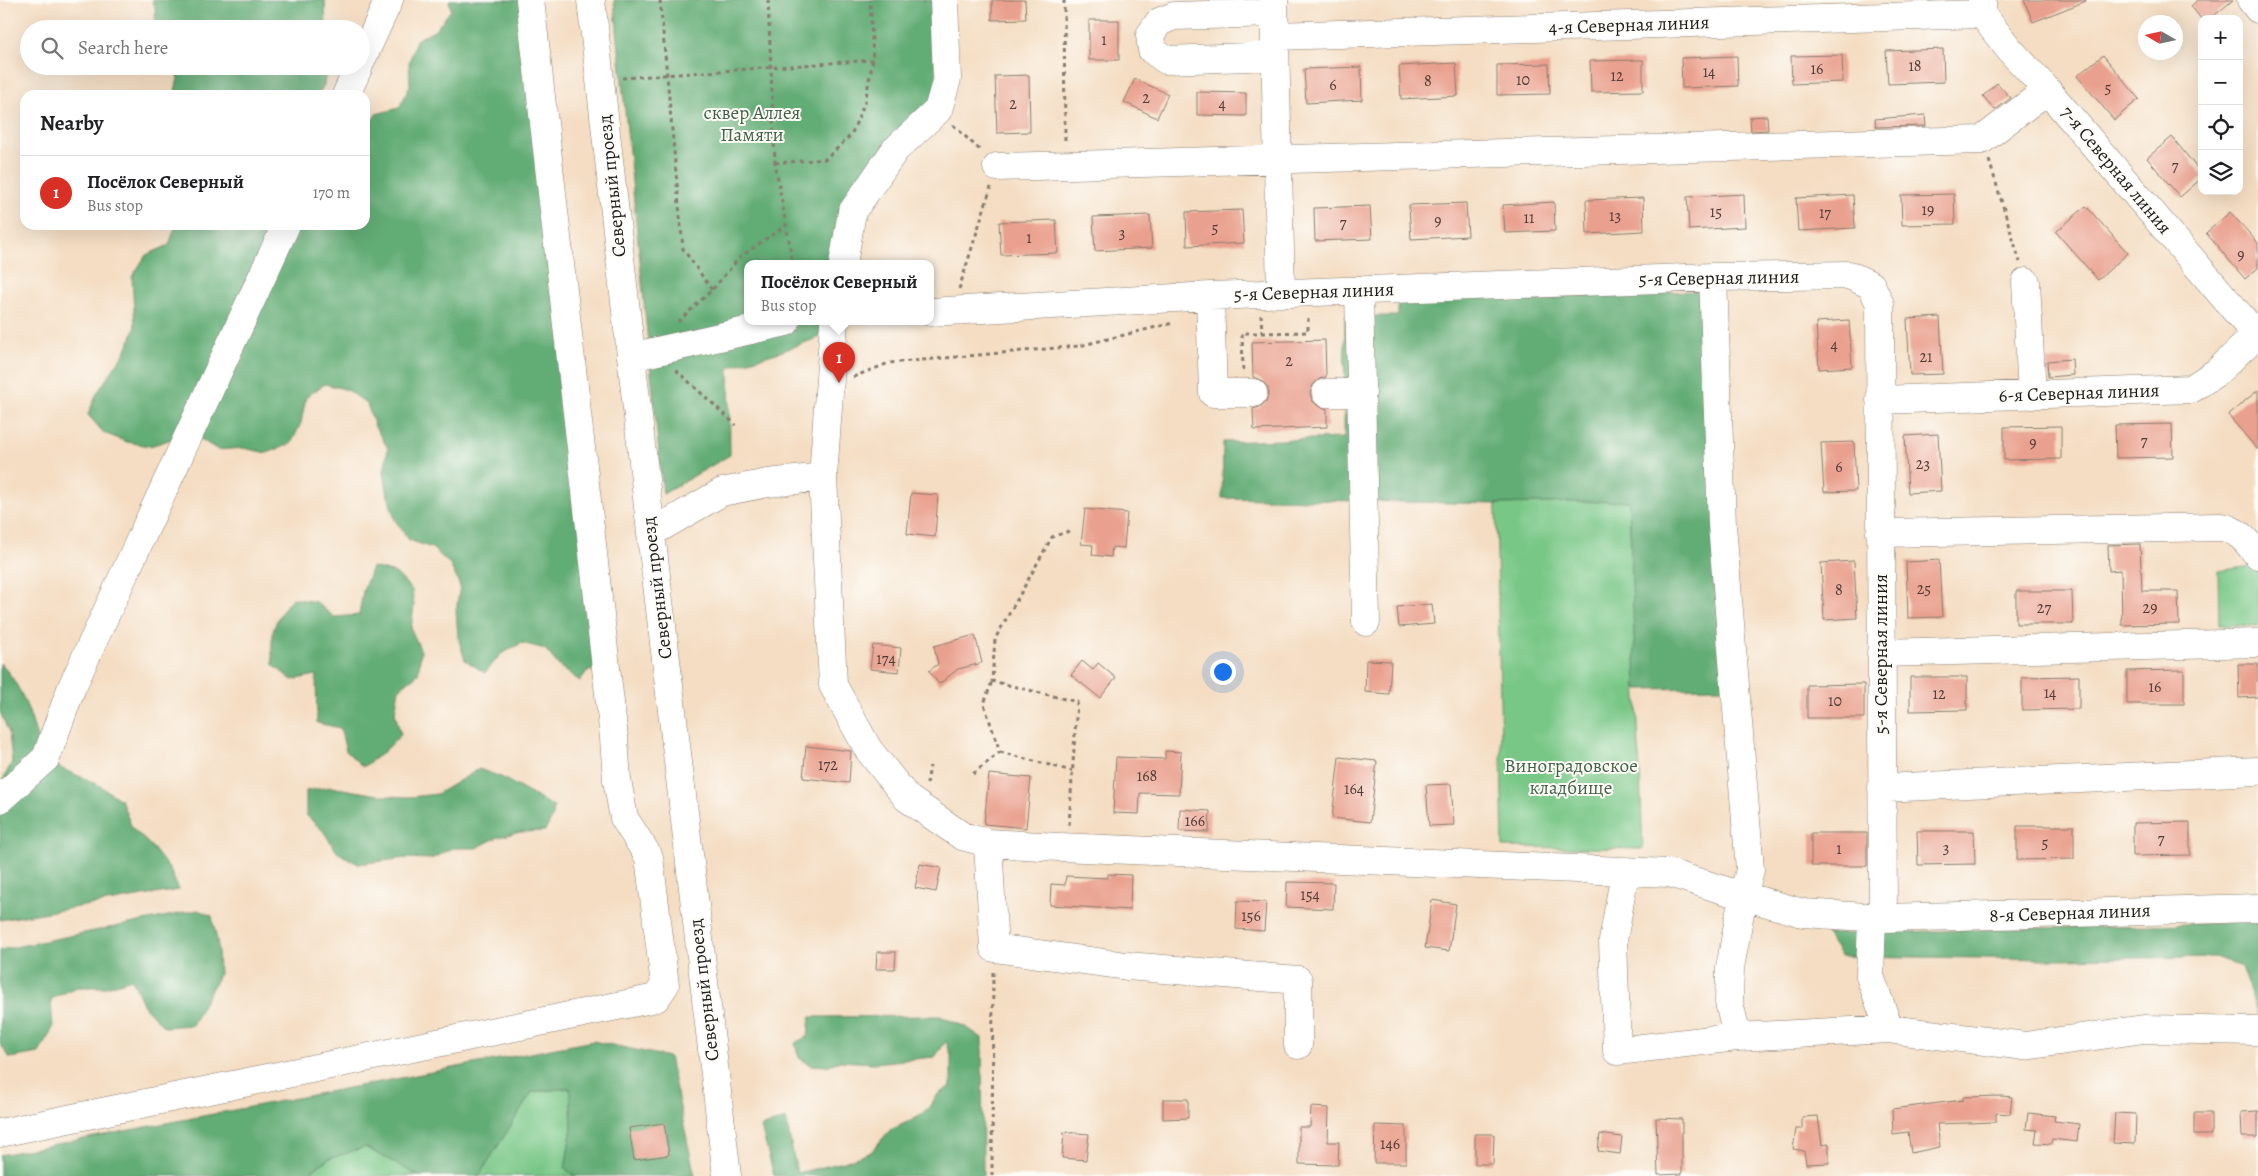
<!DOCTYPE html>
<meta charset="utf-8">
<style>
:root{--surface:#fff;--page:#f6f6f6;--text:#202124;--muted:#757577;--line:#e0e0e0;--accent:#d93025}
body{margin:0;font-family:Alegreya,serif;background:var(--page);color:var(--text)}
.controls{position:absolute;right:15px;top:15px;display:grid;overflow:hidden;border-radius:10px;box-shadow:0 5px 20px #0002}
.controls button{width:45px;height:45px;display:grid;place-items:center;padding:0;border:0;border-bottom:1px solid var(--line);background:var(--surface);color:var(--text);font:25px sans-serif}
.compass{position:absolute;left:2138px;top:15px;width:45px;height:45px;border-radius:50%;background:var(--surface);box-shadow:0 5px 20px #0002;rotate:279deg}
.you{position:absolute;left:1222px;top:671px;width:18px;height:18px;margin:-12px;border:4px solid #fff;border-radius:50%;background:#1a73e8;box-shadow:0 0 0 8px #1a73e833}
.badge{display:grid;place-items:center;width:32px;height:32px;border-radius:50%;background:var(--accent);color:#fff;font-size:16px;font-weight:700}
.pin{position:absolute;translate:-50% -41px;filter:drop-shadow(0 1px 2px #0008)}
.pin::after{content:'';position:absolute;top:26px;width:18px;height:15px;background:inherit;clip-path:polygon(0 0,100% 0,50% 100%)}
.popup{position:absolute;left:744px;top:260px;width:190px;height:65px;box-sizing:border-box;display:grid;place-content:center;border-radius:10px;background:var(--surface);filter:drop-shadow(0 1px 4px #0005);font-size:16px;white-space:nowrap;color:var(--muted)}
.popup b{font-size:19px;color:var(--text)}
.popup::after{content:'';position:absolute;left:50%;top:100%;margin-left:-10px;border:10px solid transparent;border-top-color:var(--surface)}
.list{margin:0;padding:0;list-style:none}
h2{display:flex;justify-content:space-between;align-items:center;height:65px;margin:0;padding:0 20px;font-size:21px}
h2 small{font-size:16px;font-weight:400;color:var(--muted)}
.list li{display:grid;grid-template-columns:32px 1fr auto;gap:15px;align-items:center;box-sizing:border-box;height:75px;padding:0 20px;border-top:1px solid var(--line)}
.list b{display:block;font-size:19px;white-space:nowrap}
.list p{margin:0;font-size:16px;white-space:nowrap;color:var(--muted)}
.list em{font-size:16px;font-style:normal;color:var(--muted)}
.icon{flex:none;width:28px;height:28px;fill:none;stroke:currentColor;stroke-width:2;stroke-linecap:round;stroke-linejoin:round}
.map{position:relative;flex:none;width:2258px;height:1176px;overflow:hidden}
.search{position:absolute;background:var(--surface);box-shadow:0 5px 20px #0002;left:20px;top:20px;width:350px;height:55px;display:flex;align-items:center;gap:12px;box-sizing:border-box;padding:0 18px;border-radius:28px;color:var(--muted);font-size:19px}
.panel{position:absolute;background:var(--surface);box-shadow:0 5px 20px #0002;left:20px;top:90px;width:350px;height:140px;border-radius:15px}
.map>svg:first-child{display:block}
.green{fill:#79c787;stroke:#4a7252}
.forest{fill:#62ac74;stroke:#3f6448}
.building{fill:#eaa08e}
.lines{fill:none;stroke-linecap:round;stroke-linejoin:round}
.minor-casing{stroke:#887c6f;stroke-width:29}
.path{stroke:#887c6f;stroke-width:3;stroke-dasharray:4 4;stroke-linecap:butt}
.minor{stroke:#fff;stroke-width:28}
.labels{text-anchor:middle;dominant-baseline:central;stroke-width:4;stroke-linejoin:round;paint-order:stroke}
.number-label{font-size:16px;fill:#503d38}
.street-label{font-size:19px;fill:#1c1c1c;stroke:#fdfcf7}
.park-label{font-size:19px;fill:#416047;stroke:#fdfcf7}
</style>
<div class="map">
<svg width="2258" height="1176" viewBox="0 0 2258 1176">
<rect width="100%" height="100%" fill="#fdfcf7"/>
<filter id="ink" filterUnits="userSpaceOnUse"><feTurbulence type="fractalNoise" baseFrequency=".02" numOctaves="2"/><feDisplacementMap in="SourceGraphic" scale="10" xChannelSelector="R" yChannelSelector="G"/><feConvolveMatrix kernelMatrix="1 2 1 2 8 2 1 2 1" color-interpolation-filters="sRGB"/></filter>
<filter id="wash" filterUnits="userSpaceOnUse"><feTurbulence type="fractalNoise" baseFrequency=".0096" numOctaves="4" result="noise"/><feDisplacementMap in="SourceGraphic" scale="20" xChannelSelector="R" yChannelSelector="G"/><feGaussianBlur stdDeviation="1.12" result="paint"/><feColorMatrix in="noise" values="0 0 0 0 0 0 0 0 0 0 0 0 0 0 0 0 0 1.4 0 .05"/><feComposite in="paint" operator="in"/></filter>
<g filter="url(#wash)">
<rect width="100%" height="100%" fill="#f4ddc2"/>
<!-- green -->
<path class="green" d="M1629,501L1643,849L1503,847L1496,504Z
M2258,565V626L2219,625L2218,571Z
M570,1088L572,1127L565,1169L575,1176H479L532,1092Z
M365,1147L419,1176H305L328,1159Z"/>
<!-- forest -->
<path class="forest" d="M152,0H325L326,29H156L155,7Z
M449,0H522L598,670L587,671L580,681L560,667L545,649L522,643L501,654L485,673L465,660L458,637L456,611L460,586L450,564L432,548L409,540L395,520L388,496L384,472L388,448L375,427L367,404L348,390L325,384L306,397L301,423L291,444L267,453L243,448L218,450L197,437L172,439L150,446L127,442L104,433L88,415L97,393L125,352L135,328L132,277L146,255L169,245L176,225H365V133L376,114L399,108L410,86L409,63L416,40L436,29L451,10Z
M614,0H939L941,73L929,108L833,264H748V322H823L820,337L780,352L729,367L730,455L663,494Z
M173,66H327L324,85L318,95H174L178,78Z
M1704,291L1723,688L1636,689L1629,501L1496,504L1222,498L1223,442L1344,438L1345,316H1398V299Z
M372,567L396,573L412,590L414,605L411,629L421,651L418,674L399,689L395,713L401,735L385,751L363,767L346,751L340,728L317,723L316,675L292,680L273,665C270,633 272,623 292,598L316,602L334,617L359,615L363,591Z
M0,663C25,688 35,727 42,760L97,784L121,800L132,828L153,848L170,870L179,890L0,920V785L12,762L9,733L0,712Z
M479,769L501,777L554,807L553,816L545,831L521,832L498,837L476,848H453L431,859L406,858L358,864L337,852L324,832L306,815V791L331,787L384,796L410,797L437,794Z
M198,910L212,916L218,946L219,975L192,1025L164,1027L144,1006L132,979L106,987H77L51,999L53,1028L39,1053L10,1058L0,1044V950Z
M2258,922V1015L2241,967L2215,957L2052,959L1841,956L1826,934Z
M940,1016L966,1027L982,1038L983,1176H774L761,1127L786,1119L797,1173L844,1162L871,1152L890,1130L918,1117L929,1107L938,1094L951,1086V1055L946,1041L935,1057L873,1063L840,1061L826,1066L811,1065L799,1058L795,1043L808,1036L810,1017Z
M593,1041L669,1057L695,1176H575L565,1169L572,1127L570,1088L532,1092L479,1176H419L365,1147L328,1159L305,1176H0V1155Z"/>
<g id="blocks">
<!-- building -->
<path class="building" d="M992,0H1025L1026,19L992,20Z
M2024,0H2086V1L2033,22Z
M2198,0H2233L2210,19L2202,20L2191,6Z
M1089,20H1119V60H1089Z
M1943,49L1944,82L1888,84L1886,51Z
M1842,55L1843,82L1792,84L1791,56Z
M2103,55L2139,99L2114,120L2077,76Z
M1737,56L1738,86L1682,88L1681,58Z
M1643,60V91L1591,92L1590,61Z
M1456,63L1458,96L1401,99L1399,66Z
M1549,64L1550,94L1497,95V65Z
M1361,67L1362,100L1306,103L1304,69Z
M1029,75L1030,132L997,133L995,76Z
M1135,79L1168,94L1157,118L1124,102Z
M1997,83L2011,98L1995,110L1983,96Z
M1197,92L1246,93V116L1197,115Z
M1925,115L1926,126L1876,127L1875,119Z
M1767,116L1768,130L1751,131L1750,117Z
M2172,137L2202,174V178L2180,197L2147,158Z
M1744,194L1745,227L1689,230L1687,197Z
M1954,194L1955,224L1902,225L1901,195Z
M1853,195L1855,228L1798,231L1796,198Z
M1643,198L1644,231L1587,234L1586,200Z
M1554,202L1555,231L1505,233L1503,205Z
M1466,203L1468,236L1411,239L1409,205Z
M1370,206L1372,239L1315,241L1314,208Z
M2086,206L2128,253L2098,280L2056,232Z
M1242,210L1244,243L1187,246L1186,212Z
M2230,212L2258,243V268L2245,279L2206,233Z
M1150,215L1152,248L1095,251L1093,217Z
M1056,220L1058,253L1001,255L999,222Z
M1940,317L1943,374L1910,375L1907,319Z
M1849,320L1852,367L1819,369L1816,322Z
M1325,340L1326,377L1319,379L1313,385L1310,393L1312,400L1318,406L1327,409V427L1254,430L1253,409L1260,407L1266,401L1269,393L1267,386L1261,380L1253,377L1252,342Z
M2072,359L2073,375L2048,377L2047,361Z
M2258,390V450L2228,415Z
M2172,424L2173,457L2116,458L2115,425Z
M2061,426V459L2004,460V427Z
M1938,434L1941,491L1908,493L1905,436Z
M1854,442L1856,491L1824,492L1821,443Z
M911,493L938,495L935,537L907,534Z
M1085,509L1127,513L1124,548L1112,547L1111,557L1092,555L1093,545L1081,544Z
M2140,544L2142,591H2178L2179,624L2122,625L2121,570L2109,571L2108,545Z
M1939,560L1942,617L1908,618L1906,562Z
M1854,561L1857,618L1824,620L1821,563Z
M2016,591H2072L2073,624H2016Z
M1432,604L1434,624L1399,627L1397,607Z
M975,635L982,663L958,669L939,684L929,671L938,664L934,646Z
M873,645L901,648L899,672L870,669Z
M1366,660L1391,661L1389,694L1365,692Z
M1082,661L1093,670L1098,663L1116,678L1100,698L1071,675Z
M2238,664H2258V697L2239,698Z
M2184,670V704H2127V671Z
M2079,676V709L2022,710V677Z
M1910,677H1967V710L1910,711Z
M1864,684V718H1807V685Z
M806,746L851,751L849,783L803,778Z
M1165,751L1181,752L1179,794L1140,793L1139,814L1113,813L1116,757L1165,759Z
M1339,757L1377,761L1370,822L1332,818Z
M989,774L1031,778L1026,828L984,824Z
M1451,784L1454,825L1429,826L1426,785Z
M1180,809L1210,811L1209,832L1179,831Z
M2190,822V855L2133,856V823Z
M2017,826H2074V859L2017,860Z
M1917,831H1974L1975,864L1918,865Z
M1811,833H1867V866H1811Z
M920,864L941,868L936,892L915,888Z
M1108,874L1131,875L1130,910L1050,905L1051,884L1065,885L1066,876L1108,878Z
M1287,882L1334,883L1333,909L1286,907Z
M1432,900L1456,904L1449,951L1425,948Z
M1237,901L1266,902L1264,931L1236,929Z
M877,952H896L895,969H876Z
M2002,1096L2012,1097L2010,1114L1996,1113V1122L1937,1124L1940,1147L1911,1153L1908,1132L1893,1134L1892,1109L1963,1100V1097Z
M1163,1099H1188V1118L1163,1119Z
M1311,1107L1329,1108L1328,1142H1339L1338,1165L1299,1164V1127H1310Z
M2258,1111V1137H2242L2241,1112Z
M2028,1113L2055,1116L2054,1121L2079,1124L2077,1142L2052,1139L2051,1144L2035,1143L2037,1130L2026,1129Z
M2115,1113L2136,1114L2135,1144L2113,1143Z
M2194,1113H2211V1135H2194Z
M1818,1116L1822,1145L1829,1144V1163L1806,1164L1804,1151L1793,1149L1796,1129H1802V1117Z
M1656,1118L1682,1119V1174L1658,1175Z
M664,1123L669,1155L634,1160L629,1128Z
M1375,1125L1406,1126V1163H1374Z
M1064,1132L1089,1134L1086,1160L1062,1158Z
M1475,1134H1494L1493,1164H1475Z
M1600,1134L1622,1137L1620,1154L1598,1151Z"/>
</g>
</g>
<g filter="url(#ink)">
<use href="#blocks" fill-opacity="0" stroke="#887c6f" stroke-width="1"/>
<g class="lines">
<!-- minor casing -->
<g class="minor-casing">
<path id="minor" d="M591,0L651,533L727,1176
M1274,0L1281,293
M1982,0V14L2009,49L2047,90L2258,337
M2251,0L2258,9
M1274,13L1174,16L1159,22L1150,35L1152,50L1166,60L1275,56
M1275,36L1982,14
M361,61L389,0
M346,95L359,66
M997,167L1982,140L2047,90
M843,264L852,212L895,150L938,110L947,79L944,0
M2026,282L2032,395
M1359,290L1366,622
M1210,296L1213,393H1253
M930,312L1210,296L1713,277L1849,275L1871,285L1880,304L1883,918
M631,357L786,322
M1326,393H1362
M1880,400L2191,389L2217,372L2258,333
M823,477L833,685L868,749L907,798L962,836L988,843L1059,847L1669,873L1743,896L1750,870L1722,525L1713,277
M651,533L722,492L768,483L823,477L834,322
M1880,533L2221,527C2239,530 2247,542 2258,555
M1881,653L2258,643
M1882,788L2258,771
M0,799L46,758L71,689L286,225
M988,843L994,948L1127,966L1298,980V1045
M1625,872L1613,941L1617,1051L1737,1037L1889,1029L2025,1046L2144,1029L2258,1031
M1872,918L1870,976L1889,1029
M1737,1037L1729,1002L1730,968L1743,896L1803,913L1883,918L2258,908
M0,1133L656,998L665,985L649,857L624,818L617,780L614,738L530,0"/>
</g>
<!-- path -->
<path class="path" d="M660,0L683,249L712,290
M768,0L775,163L793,264
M1064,0L1065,144
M622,78L873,60
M953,125L981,151
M1989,160L2020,262
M775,163L826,159L851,135L865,102L873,60L870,0
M959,289L991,187
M678,322L712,290L740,257L786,225
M1262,333L1308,332V314
M676,370L736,425
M1243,370L1242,333H1262L1261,315
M853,377L889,363L1079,346L1173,323
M1000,752L1072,771
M973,774L1000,752L984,704L992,681
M927,784L930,766
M1069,825L1077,702L992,681L995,639L1052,537L1069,531
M992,1176L993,969"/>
<!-- minor -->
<use href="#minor" class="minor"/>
</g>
</g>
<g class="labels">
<!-- number labels -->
<g class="number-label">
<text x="1104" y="40">1</text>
<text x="1915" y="66">18</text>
<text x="1817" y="69">16</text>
<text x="1709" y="72">14</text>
<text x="1617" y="76">12</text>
<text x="1523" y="80">10</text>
<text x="1428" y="81">8</text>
<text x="1333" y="85">6</text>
<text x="2108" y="88">5</text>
<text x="1146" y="98">2</text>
<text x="1013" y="104">2</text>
<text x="1222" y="104">4</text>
<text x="2175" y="166">7</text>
<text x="1928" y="210">19</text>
<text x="1716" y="212">15</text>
<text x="1825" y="213">17</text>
<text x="1615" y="216">13</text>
<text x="1529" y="218">11</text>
<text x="1438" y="221">9</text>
<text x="1343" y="223">7</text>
<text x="1215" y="228">5</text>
<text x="1122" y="233">3</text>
<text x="1029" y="238">1</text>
<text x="2241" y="255">9</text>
<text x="1834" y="345">4</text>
<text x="1926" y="357">21</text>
<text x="1289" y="361">2</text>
<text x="2144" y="441">7</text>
<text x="2033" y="443">9</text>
<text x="1923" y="464">23</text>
<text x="1839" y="467">6</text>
<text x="1924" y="589">25</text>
<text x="1839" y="590">8</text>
<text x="2044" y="608">27</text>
<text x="2150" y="608">29</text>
<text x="886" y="659">174</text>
<text x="2155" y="687">16</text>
<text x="2050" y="693">14</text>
<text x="1939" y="694">12</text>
<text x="1835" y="701">10</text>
<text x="828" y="765">172</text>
<text x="1147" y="776">168</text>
<text x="1354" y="789">164</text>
<text x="1195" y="821">166</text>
<text x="2161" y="839">7</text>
<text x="2045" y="843">5</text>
<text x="1946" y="848">3</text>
<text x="1839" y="849">1</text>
<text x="1310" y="895">154</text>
<text x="1251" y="916">156</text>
<text x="1390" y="1144">146</text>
</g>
<!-- street labels -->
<g class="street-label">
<text transform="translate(1629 25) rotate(-2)">4-я Северная линия</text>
<text transform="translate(2116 170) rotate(50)">7-я Северная линия</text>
<text transform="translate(612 186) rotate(-96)">Северный проезд</text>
<text transform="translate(1719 278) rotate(-1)">5-я Северная линия</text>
<text transform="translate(1314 292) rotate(-2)">5-я Северная линия</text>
<text transform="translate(2079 393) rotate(-2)">6-я Северная линия</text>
<text transform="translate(657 588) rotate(-97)">Северный проезд</text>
<text transform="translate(1881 654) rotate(-90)">5-я Северная линия</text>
<text transform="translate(2070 913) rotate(-2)">8-я Северная линия</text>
<text transform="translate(704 990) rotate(-97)">Северный проезд</text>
</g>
<!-- park labels -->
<g class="park-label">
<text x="752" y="113">сквер Аллея<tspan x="752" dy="22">Памяти</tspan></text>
<text x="1571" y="766">Виноградовское<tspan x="1571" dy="22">кладбище</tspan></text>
</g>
</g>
</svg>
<div class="controls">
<button>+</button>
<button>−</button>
<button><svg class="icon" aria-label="locate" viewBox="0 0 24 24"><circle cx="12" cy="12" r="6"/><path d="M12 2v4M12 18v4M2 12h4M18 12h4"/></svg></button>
<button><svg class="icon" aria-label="layers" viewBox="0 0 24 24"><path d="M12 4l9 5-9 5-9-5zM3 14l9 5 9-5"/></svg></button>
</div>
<svg class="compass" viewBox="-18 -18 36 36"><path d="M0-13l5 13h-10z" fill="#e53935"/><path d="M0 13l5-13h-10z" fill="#757577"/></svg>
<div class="you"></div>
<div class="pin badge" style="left:839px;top:383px">1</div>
<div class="popup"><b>Посёлок Северный</b>Bus stop</div>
<div class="search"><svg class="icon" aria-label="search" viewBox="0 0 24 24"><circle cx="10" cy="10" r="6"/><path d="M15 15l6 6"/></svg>Search here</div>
<section class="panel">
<h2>Nearby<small></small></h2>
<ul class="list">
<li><span class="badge">1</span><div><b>Посёлок Северный</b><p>Bus stop</p></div><em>170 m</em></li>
</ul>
</section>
</div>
